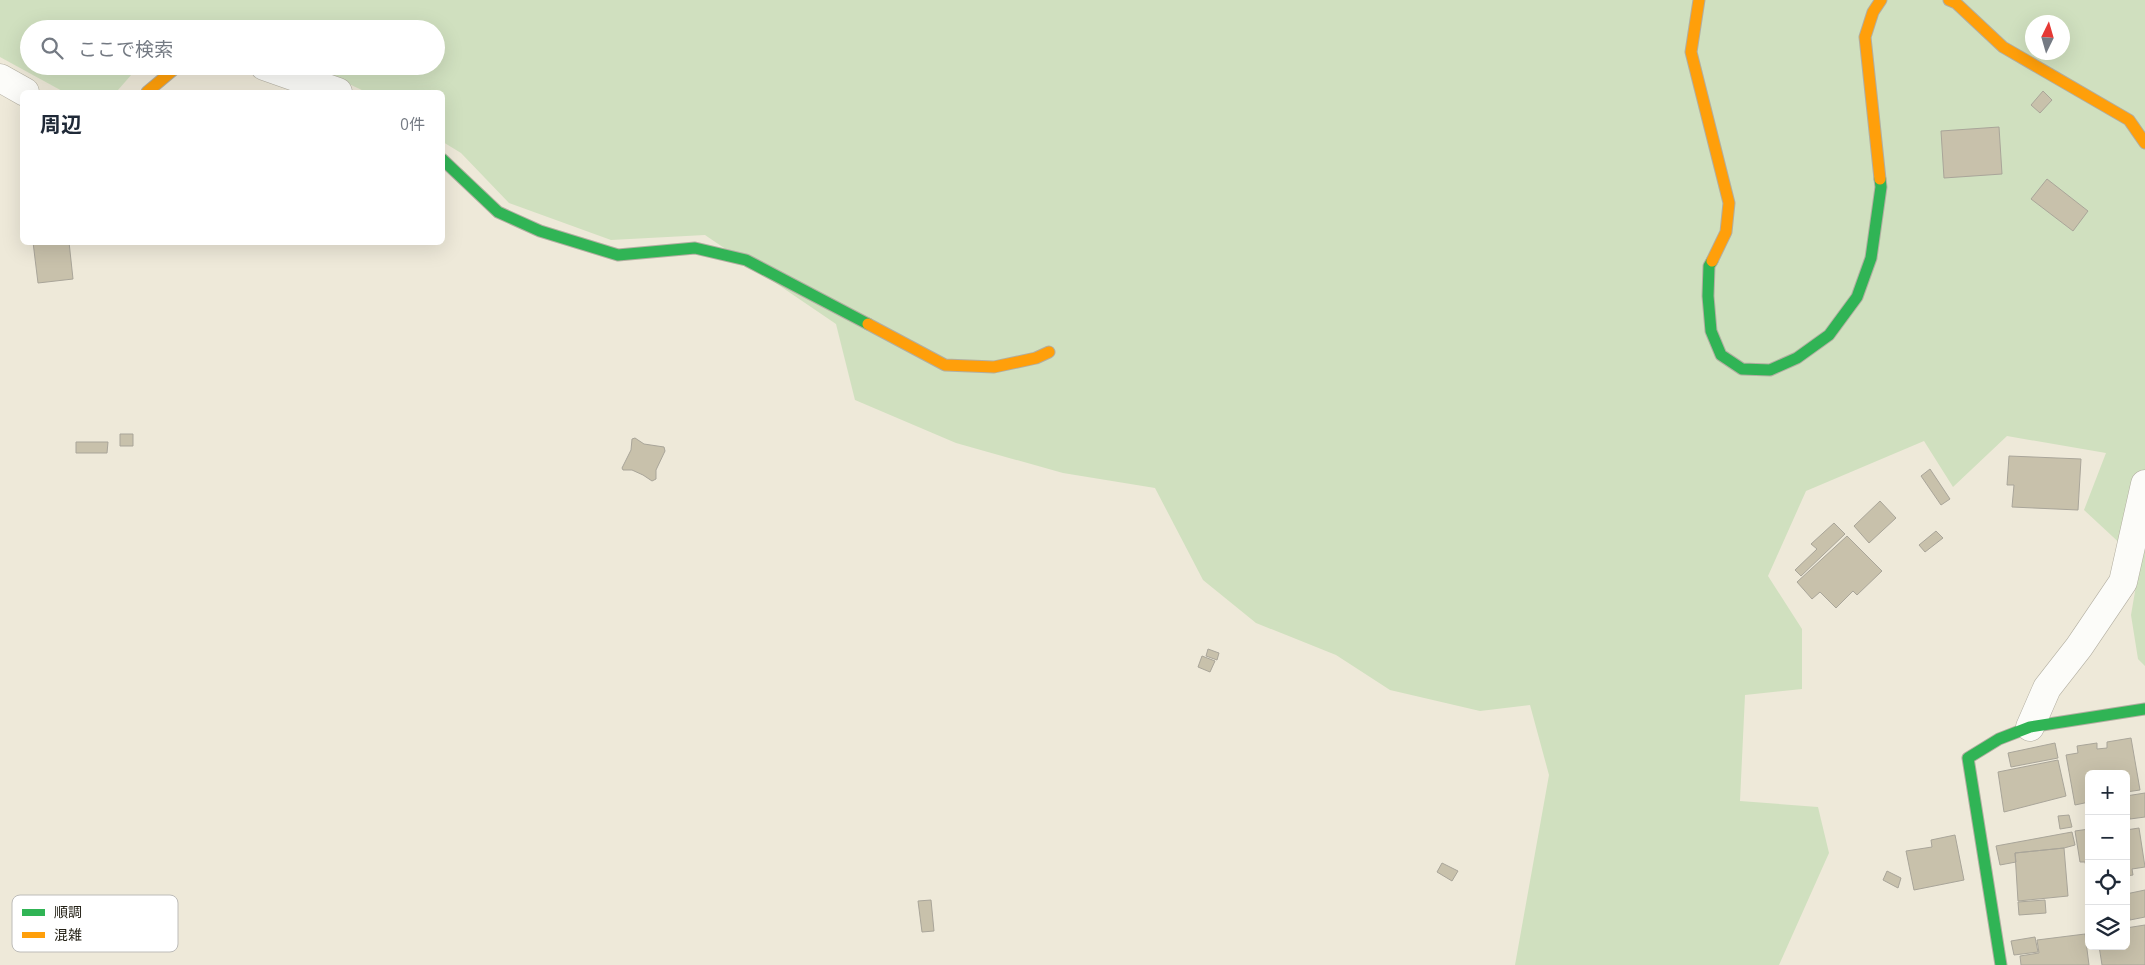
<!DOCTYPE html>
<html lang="ja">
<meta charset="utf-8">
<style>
:root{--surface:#fff;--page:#f6f6f7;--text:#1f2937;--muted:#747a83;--line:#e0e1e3}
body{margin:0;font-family:Ubuntu,"Noto Sans JP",sans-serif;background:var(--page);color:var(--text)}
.controls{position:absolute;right:15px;bottom:15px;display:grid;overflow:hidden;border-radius:8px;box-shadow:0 5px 20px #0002}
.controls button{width:45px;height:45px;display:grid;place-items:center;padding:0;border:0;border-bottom:1px solid var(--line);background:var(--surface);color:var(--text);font:25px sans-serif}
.compass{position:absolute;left:2025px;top:15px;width:45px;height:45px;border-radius:50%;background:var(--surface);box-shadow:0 5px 20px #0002;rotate:5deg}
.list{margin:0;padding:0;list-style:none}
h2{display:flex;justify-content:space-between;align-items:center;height:65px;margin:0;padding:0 20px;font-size:21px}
h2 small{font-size:16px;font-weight:400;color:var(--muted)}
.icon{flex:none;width:28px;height:28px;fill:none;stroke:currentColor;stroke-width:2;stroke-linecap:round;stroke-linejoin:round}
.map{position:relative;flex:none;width:2145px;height:965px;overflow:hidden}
.search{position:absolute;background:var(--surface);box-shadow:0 5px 20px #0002;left:20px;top:20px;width:425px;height:55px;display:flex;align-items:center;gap:12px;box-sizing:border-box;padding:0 18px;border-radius:28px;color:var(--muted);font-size:19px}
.panel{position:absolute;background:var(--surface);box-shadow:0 5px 20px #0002;left:20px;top:90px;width:425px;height:155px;border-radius:8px}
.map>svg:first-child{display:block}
.green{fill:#d0e0bf;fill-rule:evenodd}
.building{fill:#c8c1ab;stroke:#a9a599}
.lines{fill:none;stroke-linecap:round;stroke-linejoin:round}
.street-casing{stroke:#b2aea1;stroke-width:29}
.fast-casing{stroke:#b2aea1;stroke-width:13}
.slow-casing{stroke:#b2aea1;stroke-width:13}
.street{stroke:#fcfcf9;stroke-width:28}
.fast{stroke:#30b455;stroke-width:11}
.slow{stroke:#ff9f0a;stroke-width:11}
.key{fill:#fff;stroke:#bdbcb9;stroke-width:1}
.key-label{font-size:14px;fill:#242116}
</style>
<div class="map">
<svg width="2145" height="965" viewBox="0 0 2145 965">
<rect width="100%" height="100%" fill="#eee9d9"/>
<!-- green -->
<path class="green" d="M0,0H2145V666L2138,659L2131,615L2140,562L2084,510L2106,453L2007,436L1953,487L1924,441L1806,491L1768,576L1802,629V689L1745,695L1740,801L1818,807L1829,853L1779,965H1515L1549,775L1530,705L1480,711L1390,690L1336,655L1256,623L1203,580L1155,488L1063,473L956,443L855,400L836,324L705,235L611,240L509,203L461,153L443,142L442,92H366L311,66H436V29H29V66H139L118,90L112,92H64L0,57ZM2032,22H2062V52H2032Z"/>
<!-- building -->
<path class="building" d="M2043,91L2052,100L2040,113L2031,105Z
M1999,127L2002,174L1944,178L1941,131Z
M2047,179L2088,211L2073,231L2031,199Z
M33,242H69L73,279L38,283Z
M120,434H133V446H120Z
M635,438L644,444L664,447L665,451L656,470V479L652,481L643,475L632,470H623L622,468L631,450L632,439Z
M76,442H108L107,453H76Z
M2009,456L2081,459L2078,510L2012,507L2014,485H2007Z
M1930,469L1950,499L1941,505L1921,476Z
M1880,501L1896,518L1869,543L1854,526Z
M1834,523L1845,534L1801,576L1795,570L1817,549L1811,544Z
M1936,531L1943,538L1925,552L1919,545Z
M1847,536L1882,571L1857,595L1853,591L1836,608L1820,592L1812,599L1797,582Z
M1208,649L1219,653L1217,660L1206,656Z
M1202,656L1215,661L1210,672L1198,667Z
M2131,738L2140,790L2126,792V774H2089V802L2075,805L2066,755L2078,753L2077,746L2097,743V749L2107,748V742Z
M2055,743L2058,758L2011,767L2008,753Z
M2058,760L2066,796L2004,812L1998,772Z
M2145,793V817L2130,819L2126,796Z
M2069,815L2072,827L2060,829L2058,816Z
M2139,828L2145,867L2132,869L2133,875L2126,876V830Z
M2089,829V882L2085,862H2080L2075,831Z
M2072,832L2075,845L2064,848L2015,853L2016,862L2000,865L1996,846Z
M1955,835L1964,880L1914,890L1906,851L1932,847L1931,840Z
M2064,848L2068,896L2018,901L2015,853Z
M1442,863L1458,871L1452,881L1437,872Z
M1887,871L1901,878L1898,888L1883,880Z
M2145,890V917L2130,920L2126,894Z
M931,900L934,931L922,932L918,901Z
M2045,900L2046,913L2019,915L2018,902Z
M2145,925V965H2102L2099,946H2126V928Z
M2085,934L2089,965H2021L2020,956L2039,953L2037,940Z
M2035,937L2038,952L2014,955L2011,941Z"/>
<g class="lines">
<!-- street casing -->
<g class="street-casing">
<path id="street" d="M264,66L338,92
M0,78L25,92
M2030,727L2047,688L2079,647L2123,582L2145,484"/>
</g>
<!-- fast casing -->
<g class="fast-casing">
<path id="fast" d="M442,159L498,212L540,231L618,255L695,248L746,260L868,324
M1712,261L1709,266L1708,296L1711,331L1721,355L1742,369L1770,370L1797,358L1829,335L1857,297L1871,258L1881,187L1880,179
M2001,965L1968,758L1999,739L2030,727L2145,709"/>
</g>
<!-- slow casing -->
<g class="slow-casing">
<path id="slow" d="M1699,0L1691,52L1729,203L1726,232L1712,261
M1949,0L1956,3L2003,47L2129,120L2145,143
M147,92L178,66
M1880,179L1865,37L1873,12L1881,0
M868,324L945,365L994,367L1036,358L1049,352"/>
</g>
<!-- street -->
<use href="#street" class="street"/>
<!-- fast -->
<use href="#fast" class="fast"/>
<!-- slow -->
<use href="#slow" class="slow"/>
</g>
<!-- legend -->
<rect x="12" y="895" width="166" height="57" rx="8" class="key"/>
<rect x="22" y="909" width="23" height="7" fill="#30b455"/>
<rect x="22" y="932" width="23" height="6" fill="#ff9f0a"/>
<g class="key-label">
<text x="54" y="917">順調</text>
<text x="54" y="940">混雑</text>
</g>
</svg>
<div class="controls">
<button>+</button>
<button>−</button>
<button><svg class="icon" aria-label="locate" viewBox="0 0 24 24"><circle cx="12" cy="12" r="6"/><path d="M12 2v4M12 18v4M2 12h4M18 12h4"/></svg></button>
<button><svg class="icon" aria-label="layers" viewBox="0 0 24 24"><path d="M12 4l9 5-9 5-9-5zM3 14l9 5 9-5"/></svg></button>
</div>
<svg class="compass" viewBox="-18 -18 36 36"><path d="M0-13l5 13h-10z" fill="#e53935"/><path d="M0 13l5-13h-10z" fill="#747a83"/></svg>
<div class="search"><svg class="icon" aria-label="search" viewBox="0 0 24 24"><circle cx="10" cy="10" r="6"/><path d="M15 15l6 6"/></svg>ここで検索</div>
<section class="panel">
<h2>周辺<small>0件</small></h2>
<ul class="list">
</ul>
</section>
</div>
